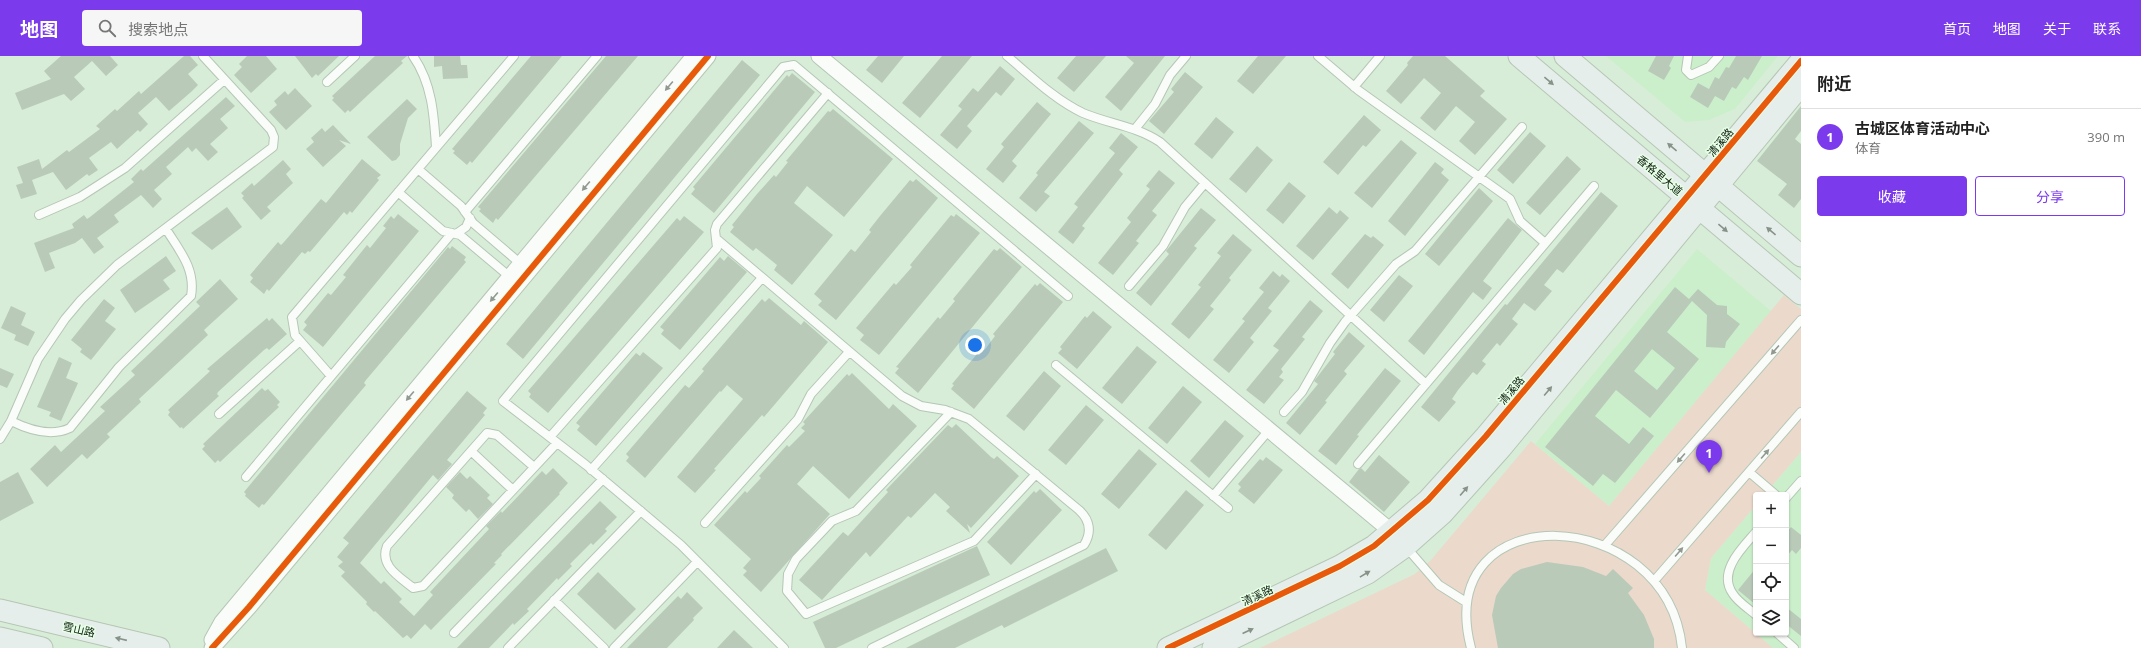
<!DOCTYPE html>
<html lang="zh">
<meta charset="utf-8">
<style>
:root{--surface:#fff;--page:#f6f6f6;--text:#222;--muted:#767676;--line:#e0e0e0;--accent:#7c3aed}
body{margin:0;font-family:"Open Sans","Noto Sans SC",sans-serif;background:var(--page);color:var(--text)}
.controls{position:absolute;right:12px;bottom:12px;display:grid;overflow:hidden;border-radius:4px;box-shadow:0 1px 3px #0004}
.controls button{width:36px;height:36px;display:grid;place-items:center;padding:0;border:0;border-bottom:1px solid var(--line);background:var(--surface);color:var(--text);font:20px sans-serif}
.you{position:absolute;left:975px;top:289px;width:14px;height:14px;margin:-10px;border:3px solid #fff;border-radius:50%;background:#1a73e8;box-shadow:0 0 0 6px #1a73e833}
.badge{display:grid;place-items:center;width:26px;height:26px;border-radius:50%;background:var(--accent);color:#fff;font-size:13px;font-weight:700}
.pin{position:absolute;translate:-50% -33px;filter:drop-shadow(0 1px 2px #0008)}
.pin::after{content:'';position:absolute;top:21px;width:14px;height:12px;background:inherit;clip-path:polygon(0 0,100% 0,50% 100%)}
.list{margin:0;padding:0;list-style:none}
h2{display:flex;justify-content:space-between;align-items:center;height:52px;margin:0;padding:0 16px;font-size:17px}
h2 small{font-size:13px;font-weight:400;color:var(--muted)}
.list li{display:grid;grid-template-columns:26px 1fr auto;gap:12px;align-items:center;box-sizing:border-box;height:56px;padding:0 16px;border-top:1px solid var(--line)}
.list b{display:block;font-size:15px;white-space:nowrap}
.list p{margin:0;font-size:13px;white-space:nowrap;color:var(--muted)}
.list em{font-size:13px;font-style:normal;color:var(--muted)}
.actions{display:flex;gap:8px;padding:12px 16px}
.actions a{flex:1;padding:9px 0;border:1px solid var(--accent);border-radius:4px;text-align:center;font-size:14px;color:var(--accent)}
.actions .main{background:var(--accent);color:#fff}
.icon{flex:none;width:22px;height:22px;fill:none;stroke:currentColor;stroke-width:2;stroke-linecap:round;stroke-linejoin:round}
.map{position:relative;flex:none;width:1801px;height:592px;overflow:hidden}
header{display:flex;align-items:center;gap:24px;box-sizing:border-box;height:56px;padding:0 20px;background:var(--accent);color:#fff}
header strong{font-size:19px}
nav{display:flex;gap:22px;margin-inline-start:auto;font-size:14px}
.search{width:280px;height:36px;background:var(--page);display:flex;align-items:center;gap:10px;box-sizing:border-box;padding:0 14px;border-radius:4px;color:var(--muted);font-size:15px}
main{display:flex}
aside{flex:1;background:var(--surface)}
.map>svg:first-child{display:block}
.built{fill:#cbefcb}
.green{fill:#ebd9cc}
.building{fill:#b9cab9;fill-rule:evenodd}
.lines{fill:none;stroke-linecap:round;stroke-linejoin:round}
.lane-casing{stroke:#b5c6b5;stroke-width:10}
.street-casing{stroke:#b5c6b5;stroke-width:17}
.secondary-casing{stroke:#b5c6b5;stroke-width:23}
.lane{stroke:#f9fcf9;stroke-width:8}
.street{stroke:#f9fcf9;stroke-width:15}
.secondary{stroke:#e6eeeb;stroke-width:21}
.cycleway-casing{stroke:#e6ffe6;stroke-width:8}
.cycleway{stroke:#e8590c;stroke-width:6}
.oneway{fill:#879289}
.oneway2{fill:#919991}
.labels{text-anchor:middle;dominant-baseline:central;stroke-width:3;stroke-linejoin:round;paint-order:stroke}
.street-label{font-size:11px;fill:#122112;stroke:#e6ffe6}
</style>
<header>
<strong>地图</strong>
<div class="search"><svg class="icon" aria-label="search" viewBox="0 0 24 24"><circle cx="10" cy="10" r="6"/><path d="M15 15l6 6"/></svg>搜索地点</div>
<nav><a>首页</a><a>地图</a><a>关于</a><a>联系</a></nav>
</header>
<main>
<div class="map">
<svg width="1801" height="592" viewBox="0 0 1801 592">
<rect width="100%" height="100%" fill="#d7edd7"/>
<!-- built -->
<path class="built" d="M1606,0H1778L1735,53L1709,64L1685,66Z
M1697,193L1771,255L1609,450L1535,388Z
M1801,396V592H1773L1705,534L1711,502L1756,449V577H1786V439H1764Z"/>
<!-- green -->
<path class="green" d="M1784,239L1801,253V396L1764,439H1756V449L1711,502L1705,534L1773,592H1260L1415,518L1431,504L1531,385L1609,450Z"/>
<!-- building -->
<path class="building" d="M61,0H110L118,9L106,20L92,5L74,21L85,33L71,45L64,38L22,54L15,37L51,23L44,15Z
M184,0H190L198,9L188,18L198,29L191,36L169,55L156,41L138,57L148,68L140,76L138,74L117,93L111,86L89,102L98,114L89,120L87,118L66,134L53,116L32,124L37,138L21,143L16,129L23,127L17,111L39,103L42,113L67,94L69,96L100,73L96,70L115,53L117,55L139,35L141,38Z
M247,0H266L277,13L251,37L234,19L242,11L239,8Z
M295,0H339L318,20L316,18L312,22Z
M375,0H407L401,5L403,7L368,39L350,56L348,54L345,57L332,44L334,42L332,40Z
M434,0H460L461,9H467L468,22L443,23L442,10L434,11Z
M531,0H562L472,107L470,105L467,109L453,97L455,95L452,93Z
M606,0H638L498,164L496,162L493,167L479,155L481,153L478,151Z
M878,0H904L882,27L866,14Z
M942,0H972L920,62L902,47Z
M1076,0H1106L1074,36L1057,22Z
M1126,0H1165L1121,55L1105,41L1134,7Z
M1258,0H1286L1253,38L1237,25Z
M1413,0H1445L1485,35L1480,40L1507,63L1475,99L1459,85L1475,66L1456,50L1435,75L1420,62L1441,37L1424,22L1401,48L1386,35L1408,9L1407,7Z
M1656,0H1674L1669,10L1671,12L1664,24L1648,15Z
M1736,0H1762L1748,24L1744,21L1736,33L1732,31L1724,45L1715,40L1708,52L1690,41L1698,27L1709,33L1715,21L1719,23L1726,11L1729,12Z
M742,4L760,19L523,303L506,288Z
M1000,10L1015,23L1001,40L996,36L967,70L972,75L957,93L940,79L962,53L958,50L973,32L978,36Z
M1185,16L1203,31L1164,78L1149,65L1174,36L1171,33Z
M792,17L815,36L714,157L691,138L695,133L693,131L787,19L789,21Z
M295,32L312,50L286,74L269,56L277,49L274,45L285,35L288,39Z
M226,41L235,50L220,63L228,72L210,88L218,96L208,105L196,92L192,96L188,91L166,111L172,118L154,134L162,143L153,152L141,139L114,159L119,166L97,182L104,191L94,198L82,182L75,187L49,197L55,212L45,216L34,187L74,172L72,168L84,159L87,163L90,161L134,126L131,123L141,113L143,115Z
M407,43L417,53L408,62L400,88V99L396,104L392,105L367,81Z
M1037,46L1051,58L1012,105L1017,110L1003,127L986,113L1004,91L1001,88Z
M1801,50V75L1795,83L1801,88V143L1794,152L1778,139L1787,128L1757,105Z
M833,53L893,103L844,161L807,130L794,147L833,179L792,229L774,214L777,209L756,192L753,195L730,176L734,171L732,169L757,138L774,119L776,121L788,106L786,105L828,55L830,56Z
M1364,59L1381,74L1366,91L1363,89L1338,119L1323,106Z
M1216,61L1234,76L1212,103L1194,88Z
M1079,65L1094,77L1044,136L1050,140L1036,156L1019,142L1038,119L1036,117Z
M333,69L351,88L339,84L346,90L323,111L306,93L314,86L311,82L322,72L325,76Z
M1530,76L1546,90L1513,128L1497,114Z
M1121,77L1138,91L1119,114L1123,118L1082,170L1085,172L1073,188L1058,176L1078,151L1074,148L1115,97L1109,92Z
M1401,84L1417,97L1372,152L1354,137Z
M1257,90L1273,104L1246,137L1229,123Z
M1567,100L1581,113L1540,159L1526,147Z
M362,103L381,119L377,122L379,124L352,157L350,155L347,159L344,156L310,196L308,195L305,198L302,196L269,235L267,233L264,238L250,226L253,222L250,219L278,186L281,189L284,186L321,143L326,147Z
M283,104L291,113L286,118L293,127L267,151L271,155L261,164L242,142L244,140L241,137L252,127L254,130Z
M1435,106L1444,113L1441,117L1449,124L1405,180L1388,165Z
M1159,114L1175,127L1152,155L1157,159L1136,185L1139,187L1113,219L1098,207L1131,166L1127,162L1150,133L1146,130Z
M916,123L938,142L836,264L818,249L822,245L814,238L851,193L855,196L871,176L869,174L880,160L910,124L913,126Z
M1289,126L1306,140L1283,168L1266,154Z
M1479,132L1493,145L1439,210L1425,198Z
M1601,136L1618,150L1563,217L1557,213L1544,229L1552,235L1535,255L1524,247L1512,263L1518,268L1500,290L1497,287L1482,305L1486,308L1477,319L1473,316L1458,334L1452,343L1456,346L1439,366L1421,351L1505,248L1507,249Z
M227,151L242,171L212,194L191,177Z
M1329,151L1337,158L1340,154L1349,162L1313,204L1296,190Z
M1201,152L1216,164L1194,190L1197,192L1151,250L1136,237L1169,198L1166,195Z
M398,158L419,175L323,291L303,274L307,269L304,266L328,237L331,239L346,221L343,219L367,189L370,192L386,172L383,170L391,160L394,163Z
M956,158L980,177L879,299L860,284L864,279L856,272L894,227L896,229L912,211L910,209L951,159L954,161Z
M684,160L704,176L548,357L529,341L531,338L528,335L677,162L680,165Z
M1508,162L1522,174L1483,225L1492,232L1483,244L1473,236L1424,299L1408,285Z
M1233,178L1252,194L1229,222L1231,224L1210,250L1214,253L1189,283L1171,268L1201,231L1198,229L1221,200L1217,197Z
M1365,178L1371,182L1373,180L1384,189L1348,233L1331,218Z
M452,190L466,201L464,204L466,206L366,324L364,327L366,329L310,395L264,449L262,448L259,452L245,440L246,438L244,436L448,191L450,193Z
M1000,192L1022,211L918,337L895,317L899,312L896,311L938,261L940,263L955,245L953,243L994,193L997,195Z
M166,200L176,215L163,224L170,233L135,257L120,234Z
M728,200L747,216L680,294L661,278L664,274L660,271L720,201L724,205Z
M1273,215L1280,221L1282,218L1290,225L1268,252L1272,255L1250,282L1254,286L1229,317L1213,304L1245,265L1242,263L1264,236L1259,232Z
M1399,219L1413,230L1384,266L1370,254Z
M220,223L238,243L204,274L208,279L139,343L141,346L107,378L110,381L87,403L82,398L47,431L30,413L55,389L61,396L105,355L100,351L135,319L131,315L200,250L196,246Z
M1040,227L1063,246L974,353L951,333L954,329L952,328L977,298L979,299L986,292L995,280L993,278L1035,228L1037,230Z
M1675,231L1689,243L1698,233L1717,249L1727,250V258L1740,268L1726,286L1725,292L1706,291L1707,259L1692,245L1667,276L1699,303L1650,362L1616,334L1595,360L1629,388L1643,371L1654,380L1615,427L1603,418L1593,430L1545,391ZM1652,293L1675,312L1657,334L1634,315Z
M769,242L801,269L804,265L828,286L764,361L762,359L714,413L716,414L695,437L677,421L743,343L727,329L721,336L720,335L645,422L626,405L629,401L626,398L685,329L689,332L704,315L702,313L762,243L765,246Z
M104,243L115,252L105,265L116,273L91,304L80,296L82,293L71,284Z
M1310,244L1323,255L1302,281L1305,283L1281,313L1283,316L1279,321L1284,324L1264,348L1246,334L1279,294L1273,290Z
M11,250L26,257L21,269L35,276L28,290L14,284L16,279L1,272Z
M1093,255L1112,271L1077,313L1058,297L1062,293L1060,291L1085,260L1087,262Z
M267,262L269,265L272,262L287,278L269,294L267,292L264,294L218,336L217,338L219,340L183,373L182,371L180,372L168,359L170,356L168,354L207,318L210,315L207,313Z
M1349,276L1365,290L1344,315L1347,318L1325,345L1327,346L1300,379L1286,367L1318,328L1314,325L1318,320L1335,298L1333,296Z
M1137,290L1157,306L1122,348L1102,332Z
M643,296L663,312L596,390L577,374L580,370L576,367L636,297L640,300Z
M59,301L72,307L66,322L78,327L61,365L49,360L51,356L37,351Z
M0,312L14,318L7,332L0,329Z
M1385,312L1401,325L1357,379L1359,380L1336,409L1318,395Z
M1044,315L1061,330L1024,375L1006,360Z
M852,317L889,353L893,348L917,370L849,443L813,410L797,428L830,458L761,536L743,519L747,515L743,512L751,503L714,469L745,435L747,437L761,422L759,420L787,389L789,391L805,375L801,372L805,368L803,366L847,318L849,320Z
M1183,330L1202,346L1167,388L1148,372Z
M262,332L265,335L268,333L280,346L277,349L279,351L220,406L218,404L215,407L202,393L205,390L203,388Z
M467,335L487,352L483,357L485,359L447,404L452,408L438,424L433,419L360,507L381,528L384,525L402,543L399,546L414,560L433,539L430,536L489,473L486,470L501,455L502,457L542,415L546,419L553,412L568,427L559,437L560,438L501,498L502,499L494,507L496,508L431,574L425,568L411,583L407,579L403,582L375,555L374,556L366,548L367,546L341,520L345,516L338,510L343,506L337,501L349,487L343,482Z
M1086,349L1104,364L1066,409L1048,394Z
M1225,364L1244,380L1209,422L1190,405Z
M956,368L991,401L994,403L997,400L1019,420L971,472L967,468L970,477L946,455L950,451L935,437L911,462L908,460L870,501L866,496L822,544L799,524L843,476L848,480L888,436L886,434L948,369L952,372Z
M1139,393L1157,408L1119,453L1101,438Z
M1379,399L1410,426L1384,456L1349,426L1359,413L1361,412L1365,416Z
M1266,401L1283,414L1254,448L1238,435L1241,431L1238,428L1260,403L1263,405Z
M18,416L34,447L0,465V426Z
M460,416L467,423L470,420L490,439L487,442L493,448L478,463L469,453L466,456L452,442L454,439L446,431Z
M1040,433L1062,454L1011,509L987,486L1034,435L1036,437Z
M1186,434L1204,449L1166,494L1148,479Z
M600,445L617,461L605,473L607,475L593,489L591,487L570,508L572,510L558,524L557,522L527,553L529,555L514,569L513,567L489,592H457Z
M1791,471L1801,479V492L1796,498L1792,494L1786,501V477Z
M977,490L990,519L836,592H825L813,566Z
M1106,492L1118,515L1004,572L1002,569L955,592H906Z
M1547,506L1583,511L1606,520L1613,513L1633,532L1628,537L1644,559L1654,583V592H1498L1492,559L1496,540L1501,532L1513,518L1521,513Z
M1756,512V549L1738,534Z
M598,516L636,553L615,574L577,538Z
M687,536L703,552L693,562L694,564L667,592H627L678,540L681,543Z
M1786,551L1801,563V580L1786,568Z
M734,574L753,592H717Z"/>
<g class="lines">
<!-- lane casing -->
<g class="lane-casing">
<path id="lane" d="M413,0C432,27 434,59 436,91
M1007,0C1031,20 1055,44 1083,57C1109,68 1136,70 1160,86L1426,328
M1318,0L1358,34L1510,143L1520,165L1545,187
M1688,0L1686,14L1691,19L1709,11L1719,0
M327,26L355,0
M1354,31L1380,0
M1135,73L1155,48L1170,19L1186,0
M418,113L461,150L473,167L521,208
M398,136L443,175L460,179L510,221
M465,156L597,0
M39,159L80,141L125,112L224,24
M456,178L466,171L470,162
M718,184L902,340L921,350L945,354L969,363L1079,454C1090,464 1092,476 1084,489L872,592
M1129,230L1163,190L1185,151L1205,127
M1056,309L1228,452
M331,320L295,279L292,261L514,0
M951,356L856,455L832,465L796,503L788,518L787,535L806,558L974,485L1036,418
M1284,356L1302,336L1330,287L1345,266L1396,208L1415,195L1522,71
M219,358L300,285
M11,365C29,374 51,381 70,372L119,311L191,240C196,213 179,194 166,173
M550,381L717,192L715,174L717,168L828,37
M0,383L11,365L38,303L65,263L81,244L117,209L273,91L274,81L271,74L203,0
M471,395L513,434
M1358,408L1594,130
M534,411L497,379L487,377L387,490C379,510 400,521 413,532L423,530L557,387
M591,414L762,222
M1749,416L1776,439
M246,421L452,177
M1213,440L1269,374
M1786,442L1801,425
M705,467L798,363L811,338L849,296
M1756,476C1742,492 1717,516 1733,538C1738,546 1749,553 1756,559
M1605,489L1801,264
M1406,491L1439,529L1466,546
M1654,525L1801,356
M554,544L604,592
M454,577L603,423
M1777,577L1794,592
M508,592L641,455
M614,592L697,506
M784,592L681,489L586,409L503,345L783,11L794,9L1068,240
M1471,592C1431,438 1667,447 1682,592"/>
</g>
<!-- street casing -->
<g class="street-casing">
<path id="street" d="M819,0L1392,476
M212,584L222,566L694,0
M212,592L249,551L708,0"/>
</g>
<!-- secondary casing -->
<g class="secondary-casing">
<path id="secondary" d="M1519,0L1801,238
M1565,0L1801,200
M0,554L159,592
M0,582L42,592
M1168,592L1340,510L1374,490L1428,444L1486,380L1801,5
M1213,592L1368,517L1406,490L1442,458L1501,392L1801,29"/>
</g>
<!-- lane -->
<use href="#lane" class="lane"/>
<!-- street -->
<use href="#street" class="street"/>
<!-- secondary -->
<use href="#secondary" class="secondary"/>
<!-- cycleway casing -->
<g class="cycleway-casing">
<path id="cycleway" d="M212,592L249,551L708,0
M1168,592L1340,510L1374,490L1428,444L1486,380L1801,5"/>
</g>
<!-- cycleway -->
<use href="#cycleway" class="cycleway"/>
</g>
<!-- one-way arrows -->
<defs><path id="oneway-solid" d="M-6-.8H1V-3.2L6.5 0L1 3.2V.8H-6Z"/></defs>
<g class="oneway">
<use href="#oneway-solid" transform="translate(1549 25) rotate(40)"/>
<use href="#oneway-solid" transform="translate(1672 91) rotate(-140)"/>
<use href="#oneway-solid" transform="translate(1723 172) rotate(40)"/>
<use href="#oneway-solid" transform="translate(1771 175) rotate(-140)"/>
<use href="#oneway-solid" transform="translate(1548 335) rotate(-50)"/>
<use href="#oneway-solid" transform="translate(1464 435) rotate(-49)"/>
<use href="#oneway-solid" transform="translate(1365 518) rotate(-31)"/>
<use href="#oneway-solid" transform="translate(1248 575) rotate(-25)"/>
<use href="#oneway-solid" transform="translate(121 583) rotate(-167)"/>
</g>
<g class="oneway2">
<use href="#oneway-solid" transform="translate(669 30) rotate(130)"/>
<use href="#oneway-solid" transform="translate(586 130) rotate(130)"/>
<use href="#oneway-solid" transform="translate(494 241) rotate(130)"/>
<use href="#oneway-solid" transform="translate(1775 294) rotate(131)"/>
<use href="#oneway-solid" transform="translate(410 340) rotate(130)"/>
<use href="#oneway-solid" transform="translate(1765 398) rotate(-49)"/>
<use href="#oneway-solid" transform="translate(1681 402) rotate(131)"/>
<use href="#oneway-solid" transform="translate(1679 496) rotate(-49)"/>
</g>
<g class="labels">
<!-- street labels -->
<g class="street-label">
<text transform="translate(1720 86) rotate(-50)">清溪路</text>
<text transform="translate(1660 119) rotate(40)">香格里大道</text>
<text transform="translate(1511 334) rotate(-50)">清溪路</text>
<text transform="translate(1257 539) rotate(-25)">清溪路</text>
<text transform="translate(79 573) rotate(13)">雪山路</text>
</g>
</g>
</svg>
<div class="controls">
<button>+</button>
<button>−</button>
<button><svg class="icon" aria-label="locate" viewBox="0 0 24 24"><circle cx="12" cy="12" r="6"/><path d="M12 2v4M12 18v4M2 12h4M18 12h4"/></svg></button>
<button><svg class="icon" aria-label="layers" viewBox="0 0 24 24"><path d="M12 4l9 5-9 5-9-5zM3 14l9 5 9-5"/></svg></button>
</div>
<div class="you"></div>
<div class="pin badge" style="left:1709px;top:417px">1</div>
</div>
<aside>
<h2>附近<small></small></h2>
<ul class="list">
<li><span class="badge">1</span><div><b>古城区体育活动中心</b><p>体育</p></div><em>390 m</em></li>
</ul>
<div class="actions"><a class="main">收藏</a><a>分享</a></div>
</aside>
</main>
